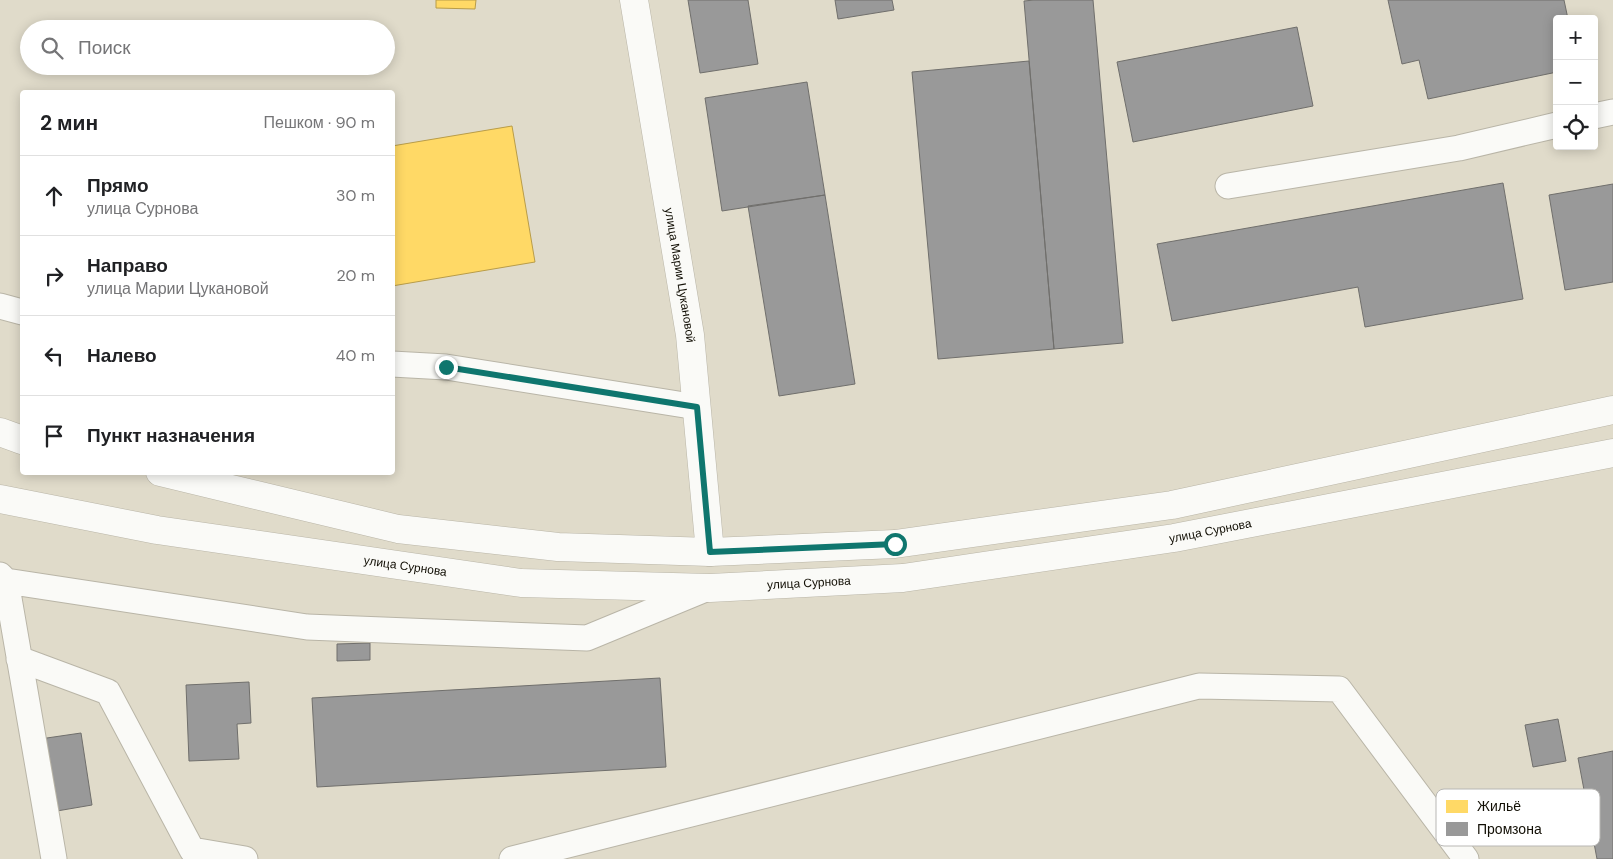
<!DOCTYPE html>
<html lang="ru">
<meta charset="utf-8">
<style>
:root{--surface:#fff;--page:#f2f2f2;--text:#202124;--muted:#757577;--line:#e0e0e0}
body{margin:0;font-family:"DM Sans",sans-serif;background:var(--page);color:var(--text)}
.controls{position:absolute;right:15px;top:15px;display:grid;overflow:hidden;border-radius:5px;box-shadow:0 2px 12px #0003}
.controls button{width:45px;height:45px;display:grid;place-items:center;padding:0;border:0;border-bottom:1px solid var(--line);background:var(--surface);color:var(--text);font:25px sans-serif}
.stop{position:absolute;width:15px;height:15px;margin:-11px;border:4px solid #0f766e;border-radius:50%;background:#fff}
.stop.end{background:#0f766e;border-color:#fff;box-shadow:0 1px 5px #0008}
.list{margin:0;padding:0;list-style:none}
h2{display:flex;justify-content:space-between;align-items:center;height:65px;margin:0;padding:0 20px;font-size:21px}
h2 small{font-size:16px;font-weight:400;color:var(--muted)}
.list li{display:grid;grid-template-columns:32px 1fr auto;gap:15px;align-items:center;box-sizing:border-box;height:80px;padding:0 20px;border-top:1px solid var(--line)}
.list b{display:block;font-size:19px;white-space:nowrap}
.list p{margin:0;font-size:16px;white-space:nowrap;color:var(--muted)}
.list em{font-size:16px;font-style:normal;color:var(--muted)}
.icon{flex:none;width:28px;height:28px;fill:none;stroke:currentColor;stroke-width:2;stroke-linecap:round;stroke-linejoin:round}
.map{position:relative;flex:none;width:1613px;height:859px;overflow:hidden}
.search{position:absolute;background:var(--surface);box-shadow:0 2px 12px #0003;left:20px;top:20px;width:375px;height:55px;display:flex;align-items:center;gap:12px;box-sizing:border-box;padding:0 18px;border-radius:28px;color:var(--muted);font-size:19px}
.panel{position:absolute;background:var(--surface);box-shadow:0 2px 12px #0003;left:20px;top:90px;width:375px;height:385px;border-radius:5px}
.map>svg:first-child{display:block}
.homes{fill:#ffd966;stroke:#b89c49}
.industry{fill:#999;stroke:#706f6c}
.lines{fill:none;stroke-linecap:round;stroke-linejoin:round}
.service-casing{stroke:#b9b5a7;stroke-width:27}
.tertiary-casing{stroke:#b9b5a7;stroke-width:29}
.primary-casing{stroke:#b9b5a7;stroke-width:29}
.service{stroke:#fafaf7;stroke-width:25}
.tertiary{stroke:#fafaf7;stroke-width:28}
.primary{stroke:#fafaf7;stroke-width:28}
.route{stroke:#0f766e;stroke-width:6}
.labels{text-anchor:middle;dominant-baseline:central;stroke-width:5;stroke-linejoin:round;paint-order:stroke}
.street-label{font-size:12px;fill:#110e04;stroke:#fff}
.key{fill:#fff;stroke:#b8b7b4;stroke-width:1}
.key-label{font-size:14px;fill:#110e04}
</style>
<div class="map">
<svg width="1613" height="859" viewBox="0 0 1613 859">
<rect width="100%" height="100%" fill="#e0dbca"/>
<!-- homes -->
<path class="homes" d="M436,0H476L475,9L436,8Z
M512,126L535,262L392,286V146Z"/>
<!-- industry -->
<path class="industry" d="M688,0H748L758,64L700,73Z
M835,0H892L894,10L838,19Z
M1034,0H1093L1123,343L1054,349L1024,1Z
M1388,0H1564L1568,19H1557V72L1428,99L1419,60L1402,64Z
M1297,27L1313,106L1133,142L1117,62Z
M1029,61L1054,349L938,359L912,72Z
M807,82L825,195L722,211L705,98Z
M1503,183L1523,299L1365,327L1358,287L1172,321L1157,244Z
M1613,184V282L1565,290L1549,195Z
M825,195L855,384L779,396L748,206Z
M370,643V660L337,661V644Z
M660,678L666,767L317,787L312,698Z
M249,682L251,723L237,724L239,759L189,761L186,685Z
M1558,719L1566,761L1533,767L1525,725Z
M81,733L92,805L51,812L40,739Z
M1613,751V859H1597L1578,758Z"/>
<g class="lines">
<!-- service casing -->
<g class="service-casing">
<path id="service" d="M1594,116L1613,112
M1228,186L1459,148L1557,125
M0,306L22,312
M392,364L446,367L697,407
M0,575L6,581L54,859
M6,581L307,627L587,638L708,588
M19,659L108,692L192,850L245,859
M512,859L1199,686L1339,689L1466,859"/>
</g>
<!-- tertiary casing -->
<g class="tertiary-casing">
<g id="tertiary">
<path id="s1" d="M634,0L690,335L710,552"/>
</g>
</g>
<!-- primary casing -->
<g class="primary-casing">
<g id="primary">
<path d="M0,432L22,440"/>
<path d="M160,472L398,529L558,547L710,552L895,544L1172,505L1613,410"/>
<path id="s2" d="M0,499L157,530L521,583L710,588L903,578L1174,538L1613,453"/>
</g>
</g>
<!-- service -->
<use href="#service" class="service"/>
<!-- tertiary -->
<use href="#tertiary" class="tertiary"/>
<!-- primary -->
<use href="#primary" class="primary"/>
</g>
<g class="lines">
<!-- route -->
<path class="route" d="M446,367L697,407L710,552L895,544"/>
</g>
<g class="labels">
<!-- street labels -->
<g class="street-label">
<text stroke="none"><textPath href="#s1" startOffset="279">улица Марии Цукановой</textPath></text>
<text stroke="none"><textPath href="#s2" startOffset="1221">улица Сурнова</textPath></text>
<text stroke="none"><textPath href="#s2" startOffset="411">улица Сурнова</textPath></text>
<text stroke="none"><textPath href="#s2" startOffset="816">улица Сурнова</textPath></text>
</g>
</g>
<!-- legend -->
<rect x="1436" y="789" width="164" height="57" rx="8" class="key"/>
<rect x="1446" y="800" width="22" height="13" fill="#ffd966"/>
<rect x="1446" y="822" width="22" height="14" fill="#999"/>
<g class="key-label">
<text x="1477" y="811">Жильё</text>
<text x="1477" y="834">Промзона</text>
</g>
</svg>
<div class="controls">
<button>+</button>
<button>−</button>
<button><svg class="icon" aria-label="locate" viewBox="0 0 24 24"><circle cx="12" cy="12" r="6"/><path d="M12 2v4M12 18v4M2 12h4M18 12h4"/></svg></button>
</div>
<div class="stop" style="left:895px;top:544px"></div>
<div class="stop end" style="left:446px;top:367px"></div>
<div class="search"><svg class="icon" aria-label="search" viewBox="0 0 24 24"><circle cx="10" cy="10" r="6"/><path d="M15 15l6 6"/></svg>Поиск</div>
<section class="panel">
<h2>2 мин<small>Пешком · 90 m</small></h2>
<ul class="list">
<li><svg class="icon" aria-label="ahead" viewBox="0 0 24 24"><path d="M12 20V5M6 11l6-6 6 6"/></svg><div><b>Прямо</b><p>улица Сурнова</p></div><em>30 m</em></li>
<li><svg class="icon" aria-label="right" viewBox="0 0 24 24"><path d="M7 20v-9h11M14 6l5 5-5 5"/></svg><div><b>Направо</b><p>улица Марии Цукановой</p></div><em>20 m</em></li>
<li><svg class="icon" aria-label="left" viewBox="0 0 24 24"><path d="M17 20v-9H6M10 6l-5 5 5 5"/></svg><div><b>Налево</b></div><em>40 m</em></li>
<li><svg class="icon" aria-label="arrive" viewBox="0 0 24 24"><path d="M6 21V4h12l-3 4 3 4H6"/></svg><div><b>Пункт назначения</b></div></li>
</ul>
</section>
</div>
